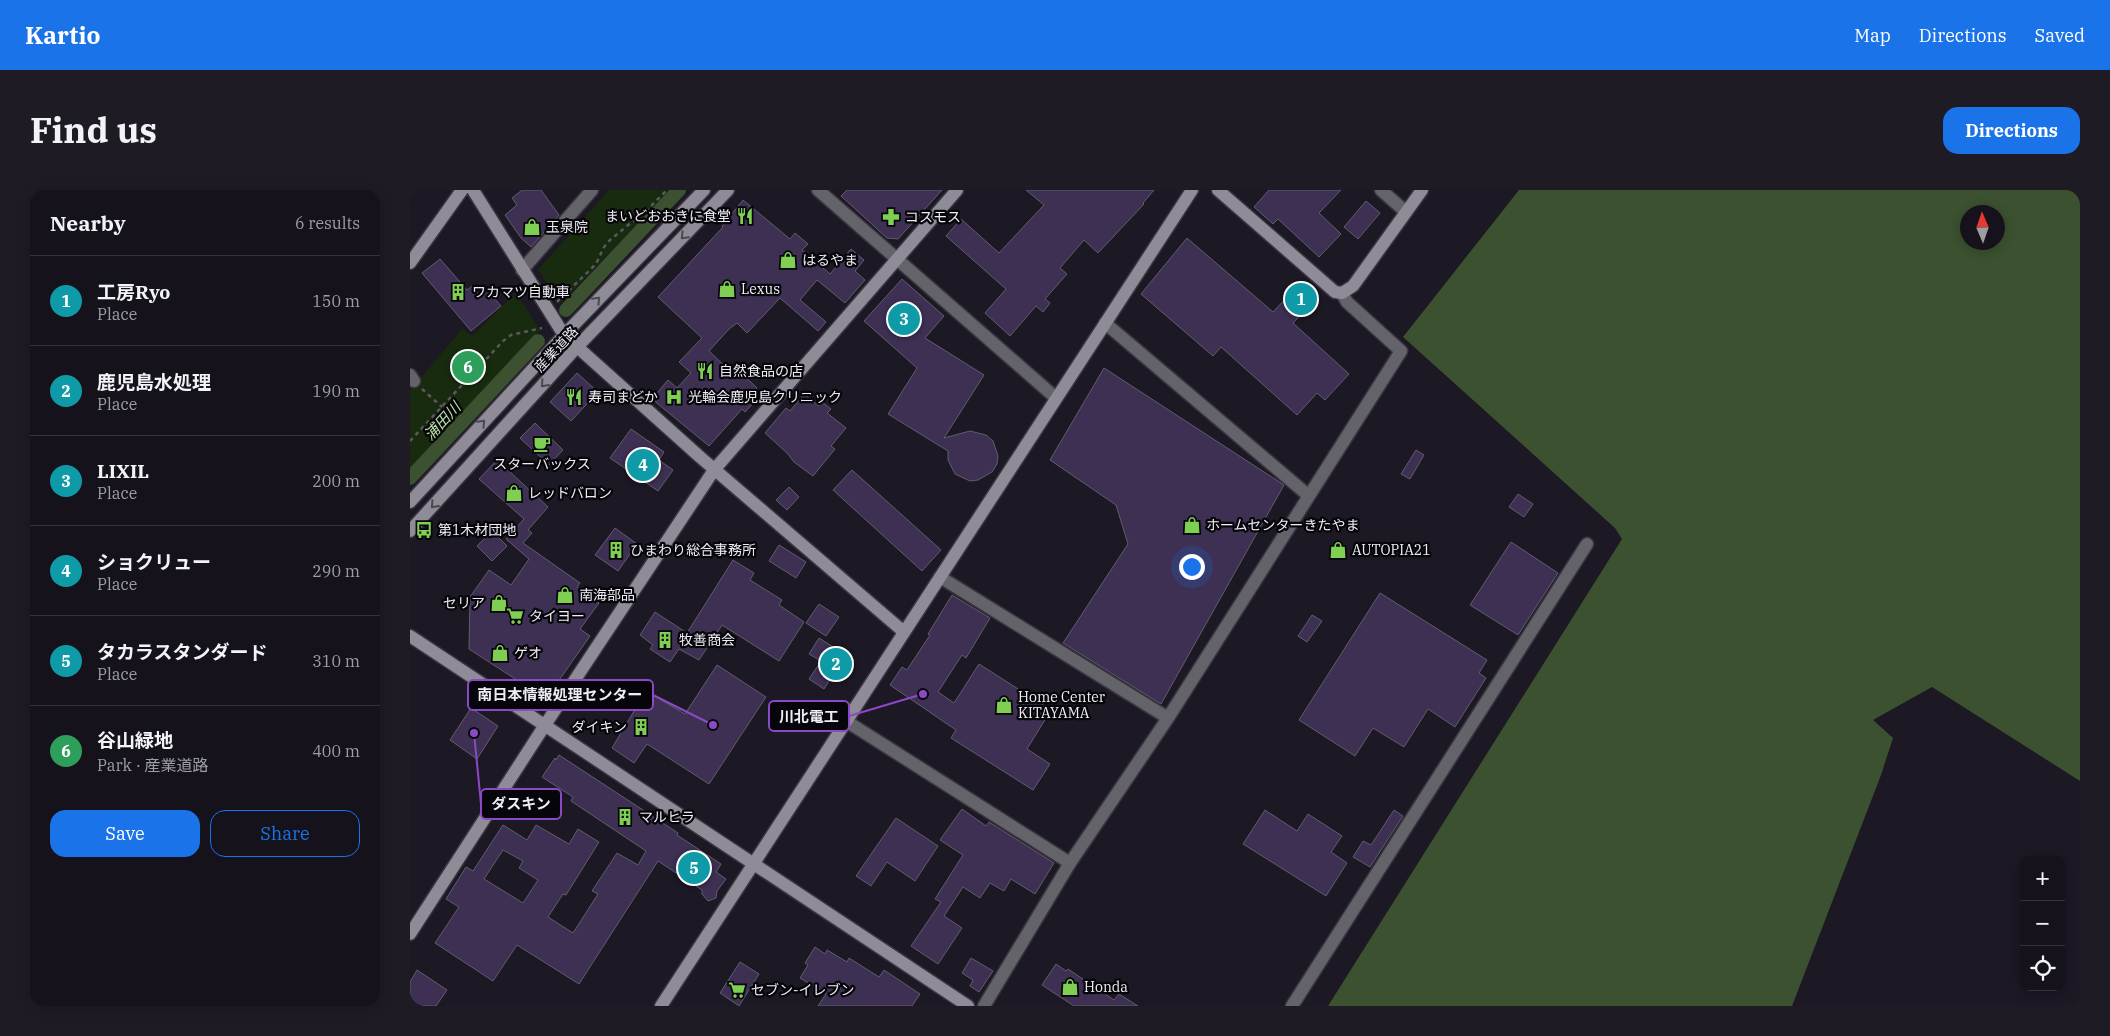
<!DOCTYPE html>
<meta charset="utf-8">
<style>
:root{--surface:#15121b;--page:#1e1b24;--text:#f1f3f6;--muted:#9d9ea3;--line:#34323a;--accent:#1a73e8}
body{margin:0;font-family:"IBM Plex Serif","Noto Sans JP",serif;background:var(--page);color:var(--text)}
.controls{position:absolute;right:15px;bottom:15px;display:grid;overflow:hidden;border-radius:10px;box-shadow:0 2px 12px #0003}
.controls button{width:45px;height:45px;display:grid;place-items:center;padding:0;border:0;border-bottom:1px solid var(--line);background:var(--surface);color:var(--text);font:25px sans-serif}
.compass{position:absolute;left:1550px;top:15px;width:45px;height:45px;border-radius:50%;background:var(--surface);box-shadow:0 2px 12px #0003;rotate:358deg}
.you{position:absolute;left:781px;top:376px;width:18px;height:18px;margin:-12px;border:4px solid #fff;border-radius:50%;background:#1a73e8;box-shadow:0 0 0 8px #1a73e833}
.badge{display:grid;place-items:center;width:32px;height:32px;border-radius:50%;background:var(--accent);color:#fff;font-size:16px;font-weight:700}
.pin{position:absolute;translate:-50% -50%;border:2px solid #fff;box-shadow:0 1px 5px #0006}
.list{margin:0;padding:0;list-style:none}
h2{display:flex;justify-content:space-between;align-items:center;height:65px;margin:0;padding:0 20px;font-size:21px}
h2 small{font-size:16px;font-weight:400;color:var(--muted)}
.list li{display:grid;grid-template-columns:32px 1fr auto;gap:15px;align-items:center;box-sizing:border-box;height:90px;padding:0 20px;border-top:1px solid var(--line)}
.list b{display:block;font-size:19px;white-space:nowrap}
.list p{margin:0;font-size:16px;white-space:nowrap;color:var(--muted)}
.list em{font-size:16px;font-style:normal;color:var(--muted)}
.actions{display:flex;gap:10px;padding:15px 20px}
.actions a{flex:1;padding:11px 0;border:1px solid var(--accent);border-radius:15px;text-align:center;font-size:18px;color:var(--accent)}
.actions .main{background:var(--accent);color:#fff}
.icon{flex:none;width:28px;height:28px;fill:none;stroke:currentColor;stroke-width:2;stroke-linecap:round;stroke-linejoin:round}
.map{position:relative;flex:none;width:1670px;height:816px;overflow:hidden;border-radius:15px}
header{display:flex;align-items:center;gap:30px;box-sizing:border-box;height:70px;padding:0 25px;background:var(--accent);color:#fff}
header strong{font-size:24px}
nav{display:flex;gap:28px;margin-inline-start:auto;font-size:18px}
.intro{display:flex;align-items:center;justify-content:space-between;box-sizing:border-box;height:120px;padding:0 30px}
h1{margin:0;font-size:35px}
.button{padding:12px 22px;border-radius:15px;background:var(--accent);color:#fff;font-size:18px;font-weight:700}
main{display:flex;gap:30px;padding:0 30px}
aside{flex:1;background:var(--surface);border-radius:15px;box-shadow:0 2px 12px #0003}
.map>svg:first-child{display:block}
.green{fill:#182b0e}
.water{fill:#3b5130;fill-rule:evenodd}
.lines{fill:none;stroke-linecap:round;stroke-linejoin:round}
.canal{stroke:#3b5130;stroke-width:14}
.building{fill:#3d3053;stroke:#625d6c;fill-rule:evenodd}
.street-casing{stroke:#3a3641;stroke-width:15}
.secondary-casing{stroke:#3a3641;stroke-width:15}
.path{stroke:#5c5863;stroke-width:2.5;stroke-dasharray:4 4;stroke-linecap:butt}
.street{stroke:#65636a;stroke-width:12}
.secondary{stroke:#908c97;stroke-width:12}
.oneway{stroke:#4b4850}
.labels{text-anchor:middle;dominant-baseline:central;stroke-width:4.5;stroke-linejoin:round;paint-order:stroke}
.poi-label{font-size:14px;fill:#efecf5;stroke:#060509;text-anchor:start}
.street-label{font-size:14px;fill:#efecf5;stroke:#060509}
.water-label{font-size:15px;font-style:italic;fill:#b8e1a6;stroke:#060509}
.leader{fill:none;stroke:#8c49c7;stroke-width:2}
.callout-dot{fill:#8c49c7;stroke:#060509;stroke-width:2}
.callout{fill:#060509;stroke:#8c49c7;stroke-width:2}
.callout-label{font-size:15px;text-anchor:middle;font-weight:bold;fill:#efecf5}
</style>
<header>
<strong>Kartio</strong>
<nav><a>Map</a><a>Directions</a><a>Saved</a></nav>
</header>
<div class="intro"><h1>Find us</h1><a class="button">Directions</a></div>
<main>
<aside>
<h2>Nearby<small>6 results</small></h2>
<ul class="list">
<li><span class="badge" style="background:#0f9aa8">1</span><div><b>工房Ryo</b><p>Place</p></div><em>150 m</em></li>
<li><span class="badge" style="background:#0f9aa8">2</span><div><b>鹿児島水処理</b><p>Place</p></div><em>190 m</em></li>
<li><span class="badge" style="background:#0f9aa8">3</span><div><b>LIXIL</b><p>Place</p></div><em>200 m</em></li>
<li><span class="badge" style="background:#0f9aa8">4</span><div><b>ショクリュー</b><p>Place</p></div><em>290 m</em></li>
<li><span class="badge" style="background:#0f9aa8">5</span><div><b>タカラスタンダード</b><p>Place</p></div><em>310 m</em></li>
<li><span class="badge" style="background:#2e9e5b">6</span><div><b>谷山緑地</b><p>Park · 産業道路</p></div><em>400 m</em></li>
</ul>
<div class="actions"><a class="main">Save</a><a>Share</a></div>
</aside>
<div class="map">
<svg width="1670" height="816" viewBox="0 0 1670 816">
<rect width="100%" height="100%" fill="#1c1824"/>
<!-- green -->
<path class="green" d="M199,0H261L151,113L128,80Z
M106,103L130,140L0,278V201L52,139L62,146Z"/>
<!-- water -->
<path class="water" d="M1109,0H1670V591L1522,497L1463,530L1483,548L1471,585L1382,816H918L1212,349L1205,338L993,147ZM1558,22H1588V52H1558Z"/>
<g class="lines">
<!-- canal -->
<path class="canal" d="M156,120L269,0
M0,288L128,151"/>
</g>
<!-- building -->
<path class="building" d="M112,0H131L149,25L121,57L111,48L95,25L107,15L102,8Z
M437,0H532L488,49L477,48L431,6Z
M616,0H744L733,13L734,14L688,63L674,50L650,78L657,84L635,109L640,113L633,122L626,116L600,146L575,123L596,99L536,46L551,29L589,63L634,15Z
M859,0H931L909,23L931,44L909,67L868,29L863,34L844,17Z
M333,10L380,49L385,43L398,54L392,60L420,84L441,59L454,70L445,81L455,90L435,113L407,90L390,110L416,132L408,141L370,108L337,143L327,133L319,139L299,161L321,182L325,177L347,198L343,203L348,208L335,222L332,219L299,256L242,209L258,190L267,198L281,183L269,172L292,148L248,107L313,37L312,36Z
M956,11L970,23L948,49L934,37Z
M777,48L863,122L890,93L907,108L883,133L939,184L915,210L907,203L887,225L811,157L803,166L731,104Z
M30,69L57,100L62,96L69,105L76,99L91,116L61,141L12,83Z
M492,89L534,126L515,148L574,185L534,248L560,241L576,245L583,251L588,266L587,274L582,282L568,290L560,291L545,284L538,270V261L478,224L507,178L454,131Z
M694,178L874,295L751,514L653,453L718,354L706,315L640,270Z
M167,183L188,202L161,231L140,212Z
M394,204L409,216L412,212L421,219L417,223L436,238L421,256L425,259L403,286L384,272L378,264L355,243L376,218L380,221Z
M125,233L153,260L139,275L110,248Z
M221,239L254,262L249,270L263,280L248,301L200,268Z
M1006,260L1014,265L1000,289L991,284Z
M87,270L138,317L118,340L122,343L113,353L170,393L167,397L189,413L170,439L180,446L136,509L59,459L60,407L79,380L101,395L119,369L96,349L114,329L69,289Z
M442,280L531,360L512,381L423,300Z
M379,297L389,307L377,320L366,310Z
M1108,304L1123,314L1114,327L1099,317Z
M205,338L227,354L208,381L185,365Z
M82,341L97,356L82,371L67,356Z
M1101,352L1148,383L1108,445L1060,415Z
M369,355L396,372L386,388L359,371Z
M323,370L344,383L340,390L372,410L369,415L394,432L369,471L312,435L289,470L269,459L260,472L240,459L243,455L230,445L245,422L277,443Z
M970,403L1077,470L1069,483L1076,488L1045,537L1018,519L994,557L963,538L945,566L889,530Z
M542,405L580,428L556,468L552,465L528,502L544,513L569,474L641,520L617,559L640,574L623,600L541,548L546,540L480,495L492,477L497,480L520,445L518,444Z
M409,414L429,427L416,446L396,433Z
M902,425L912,431L897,452L888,446Z
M409,448L444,470L437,482L428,477L414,499L399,489L411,471L399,464Z
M307,475L356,507L299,594L237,554L224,573L202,558L236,501L275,524Z
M61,518L88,536L67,569L40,550Z
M149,565L268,643L267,645L311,674L306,682L316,689L307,701L306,708L298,711L292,704V700L248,671L169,794L107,755L83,791L25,753L49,717L36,709L56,677L63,681L93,635L117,650L126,635L159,654L168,639L189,652L156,705L153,704L138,727L163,743L188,704L182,701L207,663L228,675L236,661L161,611L163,607L132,587L145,568L146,570ZM93,660L113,671L109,678L128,690L113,713L74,689Z
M552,619L576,636L579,632L644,673L625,704L601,689L594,701L580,693L570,708L553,697L534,726L552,738L528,774L501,756L531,712L525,709L553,665L530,650Z
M855,620L887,641L898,624L932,646L921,662L937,673L916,706L833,654Z
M984,620L993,626L960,677L943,667L953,651L961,655Z
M486,628L528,656L505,691L477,672L461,696L446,686Z
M405,757L415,764L417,760L437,772L439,768L469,787L474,780L510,804L502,816H408L416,804L390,788L398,775L395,773Z
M561,768L583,781L569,802L560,796L563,790L552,783Z
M330,772L349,784L329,816L310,803Z
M646,774L656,781L658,779L704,810L709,804L728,816H664L632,795Z
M7,780L37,800L26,816H0V792Z"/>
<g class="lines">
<!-- street casing -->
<g class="street-casing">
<path id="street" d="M408,0L646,208
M971,0L996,22
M112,80L182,0
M695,133L899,306
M0,185L4,191
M530,387L758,528
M436,531L660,673
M574,816L660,673L758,528L991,161L937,112L932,103
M882,816L1177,354"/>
</g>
<!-- secondary casing -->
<g class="secondary-casing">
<path id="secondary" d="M63,0L154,145L290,267L494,442
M808,0L925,102L932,103L943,96L1012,0
M0,73L52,0
M0,312L154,145L294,0
M0,341L166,158L318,0
M0,446L558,816
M0,744L135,535L304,280L547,0
M251,816L782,0"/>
</g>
<!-- path -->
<path class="path" d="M147,112L186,74L194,57L200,50L239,18L257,0
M12,199L32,217
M0,251L93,151L101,145L132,138"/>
<!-- street -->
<use href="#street" class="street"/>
<!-- secondary -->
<use href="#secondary" class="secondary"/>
</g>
<!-- one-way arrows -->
<defs><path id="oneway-chevron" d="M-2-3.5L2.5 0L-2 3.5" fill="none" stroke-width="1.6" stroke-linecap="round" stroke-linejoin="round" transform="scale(1.25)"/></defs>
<g class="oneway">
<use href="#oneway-chevron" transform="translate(274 46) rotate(134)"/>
<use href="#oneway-chevron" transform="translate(187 110) rotate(-46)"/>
<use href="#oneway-chevron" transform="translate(134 194) rotate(132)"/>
<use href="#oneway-chevron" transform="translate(72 233) rotate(-47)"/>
<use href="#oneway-chevron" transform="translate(24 315) rotate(132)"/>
</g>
<!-- icons -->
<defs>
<g id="restaurant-bare" transform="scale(1.35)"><path d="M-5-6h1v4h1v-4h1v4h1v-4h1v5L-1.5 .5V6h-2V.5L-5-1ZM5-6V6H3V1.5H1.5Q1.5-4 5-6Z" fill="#7fd052" stroke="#060509" stroke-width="2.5" paint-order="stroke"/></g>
<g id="pharmacy-bare" transform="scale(1.35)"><path d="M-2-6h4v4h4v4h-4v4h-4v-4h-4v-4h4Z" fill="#7fd052" stroke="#060509" stroke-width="2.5" paint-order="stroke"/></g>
<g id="shop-bare" transform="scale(1.35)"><path d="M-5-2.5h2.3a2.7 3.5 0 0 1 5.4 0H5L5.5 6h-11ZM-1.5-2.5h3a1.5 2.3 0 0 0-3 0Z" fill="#7fd052" stroke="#060509" stroke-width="2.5" paint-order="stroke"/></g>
<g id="building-bare" transform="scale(1.35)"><path d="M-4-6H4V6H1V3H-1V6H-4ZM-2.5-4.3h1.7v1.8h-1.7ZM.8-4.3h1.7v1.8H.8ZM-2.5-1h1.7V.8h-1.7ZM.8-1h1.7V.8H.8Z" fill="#7fd052" stroke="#060509" stroke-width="2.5" paint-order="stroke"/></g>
<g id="hospital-bare" transform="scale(1.35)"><path d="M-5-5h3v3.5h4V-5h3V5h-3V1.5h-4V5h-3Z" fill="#7fd052" stroke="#060509" stroke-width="2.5" paint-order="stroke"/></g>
<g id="cafe-bare" transform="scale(1.35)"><path d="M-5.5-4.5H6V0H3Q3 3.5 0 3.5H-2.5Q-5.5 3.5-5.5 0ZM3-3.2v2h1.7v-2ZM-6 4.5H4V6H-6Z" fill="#7fd052" stroke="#060509" stroke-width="2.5" paint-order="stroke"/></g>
<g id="bus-bare" transform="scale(1.35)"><path d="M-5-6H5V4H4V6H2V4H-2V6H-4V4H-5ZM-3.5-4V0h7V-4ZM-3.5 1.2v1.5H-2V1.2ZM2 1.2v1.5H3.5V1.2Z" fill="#7fd052" stroke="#060509" stroke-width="2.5" paint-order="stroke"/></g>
<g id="supermarket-bare" transform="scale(1.35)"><path d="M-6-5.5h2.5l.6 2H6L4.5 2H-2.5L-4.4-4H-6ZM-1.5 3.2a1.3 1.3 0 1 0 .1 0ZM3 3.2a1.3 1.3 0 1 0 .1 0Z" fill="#7fd052" stroke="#060509" stroke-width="2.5" paint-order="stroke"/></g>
</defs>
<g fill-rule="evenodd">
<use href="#restaurant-bare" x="335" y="26"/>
<use href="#pharmacy-bare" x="481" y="27"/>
<use href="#shop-bare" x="122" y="37"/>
<use href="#shop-bare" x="378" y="70"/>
<use href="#shop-bare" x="317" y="99"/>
<use href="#building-bare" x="48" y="102"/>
<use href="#restaurant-bare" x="295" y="181"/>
<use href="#restaurant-bare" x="164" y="207"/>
<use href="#hospital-bare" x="264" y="207"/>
<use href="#cafe-bare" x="132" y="254"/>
<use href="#shop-bare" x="104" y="303"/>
<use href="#shop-bare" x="782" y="335"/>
<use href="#bus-bare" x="14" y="340"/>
<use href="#building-bare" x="206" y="360"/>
<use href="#shop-bare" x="928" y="360"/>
<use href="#shop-bare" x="155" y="405"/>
<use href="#shop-bare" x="89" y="413"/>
<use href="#supermarket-bare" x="105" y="426"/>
<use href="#building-bare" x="255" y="450"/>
<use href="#shop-bare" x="90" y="463"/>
<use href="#shop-bare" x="594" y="515"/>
<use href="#building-bare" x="231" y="537"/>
<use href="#building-bare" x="215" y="627"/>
<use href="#shop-bare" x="660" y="797"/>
<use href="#supermarket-bare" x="327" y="800"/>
</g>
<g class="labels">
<!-- poi labels -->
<g class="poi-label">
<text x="321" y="26" text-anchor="end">まいどおおきに食堂</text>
<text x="495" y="27">コスモス</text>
<text x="136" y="37">玉泉院</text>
<text x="392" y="70">はるやま</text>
<text x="331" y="99">Lexus</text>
<text x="62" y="102">ワカマツ自動車</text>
<text x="309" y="181">自然食品の店</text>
<text x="178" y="207">寿司まどか</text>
<text x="278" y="207">光輪会鹿児島クリニック</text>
<text x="132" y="274" text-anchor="middle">スターバックス</text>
<text x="118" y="303">レッドバロン</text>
<text x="796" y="335">ホームセンターきたやま</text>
<text x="28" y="340">第1木材団地</text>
<text x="220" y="360">ひまわり総合事務所</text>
<text x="942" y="360">AUTOPIA21</text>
<text x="169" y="405">南海部品</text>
<text x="75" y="413" text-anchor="end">セリア</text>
<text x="119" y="426">タイヨー</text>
<text x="269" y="450">牧善商会</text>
<text x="104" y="463">ゲオ</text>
<text x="608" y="507">Home Center<tspan x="608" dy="16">KITAYAMA</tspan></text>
<text x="217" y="537" text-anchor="end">ダイキン</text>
<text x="229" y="627">マルヒラ</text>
<text x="674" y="797">Honda</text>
<text x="341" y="800">セブン-イレブン</text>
</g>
<!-- street labels -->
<g class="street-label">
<text transform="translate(146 159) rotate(-47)">産業道路</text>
</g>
<!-- water labels -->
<g class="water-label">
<text transform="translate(32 231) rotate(-47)">浦田川</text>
</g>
</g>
<!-- callouts -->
<path class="leader" d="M303 535L243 505M513 504L439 526M64 543L71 614"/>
<g class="callout-dot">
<circle cx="303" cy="535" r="5"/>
<circle cx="513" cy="504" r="5"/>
<circle cx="64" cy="543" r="5"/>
</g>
<g class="callout">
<rect x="58" y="490" width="185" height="30" rx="5"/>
<rect x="359" y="511" width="80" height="30" rx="5"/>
<rect x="71" y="599" width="80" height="30" rx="5"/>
</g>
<g class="callout-label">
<text x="150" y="510">南日本情報処理センター</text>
<text x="399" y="532">川北電工</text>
<text x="111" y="619">ダスキン</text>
</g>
</svg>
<div class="controls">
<button>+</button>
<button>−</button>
<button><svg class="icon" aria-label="locate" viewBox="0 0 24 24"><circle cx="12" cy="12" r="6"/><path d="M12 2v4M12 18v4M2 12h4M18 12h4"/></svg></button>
</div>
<svg class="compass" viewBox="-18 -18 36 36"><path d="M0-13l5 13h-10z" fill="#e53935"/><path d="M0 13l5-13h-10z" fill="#9d9ea3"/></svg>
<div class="you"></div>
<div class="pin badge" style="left:891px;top:109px;background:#0f9aa8">1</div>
<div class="pin badge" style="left:426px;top:474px;background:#0f9aa8">2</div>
<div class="pin badge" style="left:494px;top:129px;background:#0f9aa8">3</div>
<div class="pin badge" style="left:233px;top:275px;background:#0f9aa8">4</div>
<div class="pin badge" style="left:284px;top:678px;background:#0f9aa8">5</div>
<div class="pin badge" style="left:58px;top:177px;background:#2e9e5b">6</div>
</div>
</main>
